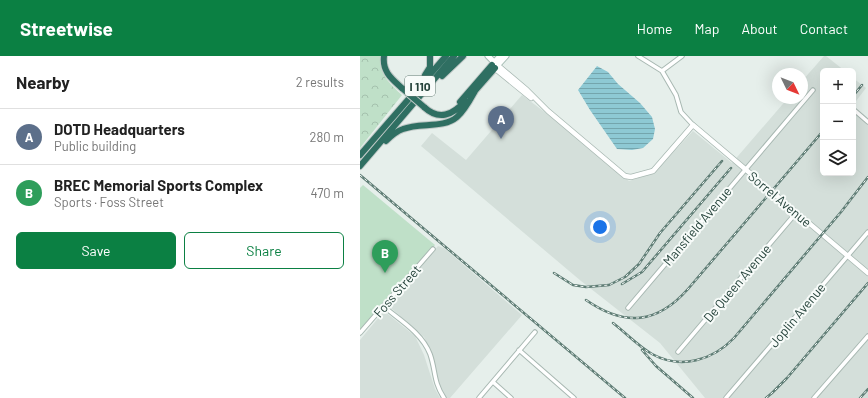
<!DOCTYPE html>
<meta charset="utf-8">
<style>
:root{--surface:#fff;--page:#f6f6f6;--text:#222;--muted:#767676;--line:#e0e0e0;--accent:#0b8043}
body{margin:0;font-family:Barlow,sans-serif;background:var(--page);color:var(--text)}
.controls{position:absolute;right:12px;top:12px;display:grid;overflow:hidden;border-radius:6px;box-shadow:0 4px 16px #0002}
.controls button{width:36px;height:36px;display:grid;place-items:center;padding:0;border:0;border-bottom:1px solid var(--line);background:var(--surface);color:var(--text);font:20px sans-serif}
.compass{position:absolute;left:412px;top:12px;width:36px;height:36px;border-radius:50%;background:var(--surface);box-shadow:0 4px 16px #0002;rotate:133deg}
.you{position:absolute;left:240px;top:171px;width:14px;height:14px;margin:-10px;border:3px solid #fff;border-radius:50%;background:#1a73e8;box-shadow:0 0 0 6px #1a73e833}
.badge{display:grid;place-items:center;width:26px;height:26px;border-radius:50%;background:var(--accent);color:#fff;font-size:13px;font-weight:700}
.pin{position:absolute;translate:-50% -33px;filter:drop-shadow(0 1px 2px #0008)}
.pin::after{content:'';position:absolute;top:21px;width:14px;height:12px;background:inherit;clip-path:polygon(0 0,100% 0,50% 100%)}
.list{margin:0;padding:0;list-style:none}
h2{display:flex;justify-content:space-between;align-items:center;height:52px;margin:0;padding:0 16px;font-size:17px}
h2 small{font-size:13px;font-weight:400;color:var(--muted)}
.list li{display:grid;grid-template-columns:26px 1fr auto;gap:12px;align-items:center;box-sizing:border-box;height:56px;padding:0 16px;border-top:1px solid var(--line)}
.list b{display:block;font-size:15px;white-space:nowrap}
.list p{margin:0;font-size:13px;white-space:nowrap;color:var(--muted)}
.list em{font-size:13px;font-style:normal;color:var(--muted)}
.actions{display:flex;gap:8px;padding:12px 16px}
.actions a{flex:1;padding:9px 0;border:1px solid var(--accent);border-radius:6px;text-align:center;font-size:14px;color:var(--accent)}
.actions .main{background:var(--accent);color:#fff}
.icon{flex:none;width:22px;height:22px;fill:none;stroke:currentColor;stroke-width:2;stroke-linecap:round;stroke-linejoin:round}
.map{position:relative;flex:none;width:508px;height:342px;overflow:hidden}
header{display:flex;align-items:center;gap:24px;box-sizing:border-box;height:56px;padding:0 20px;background:var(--accent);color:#fff}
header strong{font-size:19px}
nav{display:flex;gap:22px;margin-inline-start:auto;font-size:14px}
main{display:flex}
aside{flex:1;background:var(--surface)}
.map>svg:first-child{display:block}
.built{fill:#d4dfda}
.forest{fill:url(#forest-crowns)}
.pitch{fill:#bfe0c8}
.water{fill:url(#water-rules)}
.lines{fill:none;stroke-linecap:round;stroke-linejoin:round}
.minor-casing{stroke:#a8b8b2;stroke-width:5.5}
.tertiary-casing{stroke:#a8b8b2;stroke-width:6}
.secondary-casing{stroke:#a4bbb3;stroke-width:7}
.motorway-casing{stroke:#c2cac8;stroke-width:8}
.minor{stroke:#fff;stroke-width:3.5}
.tertiary{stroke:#fff;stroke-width:4.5}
.secondary{stroke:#fff;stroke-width:5}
.motorway{stroke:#2f6f62;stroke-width:6}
.rail-casing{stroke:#5f7d75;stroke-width:2.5}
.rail{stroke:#f7fbf9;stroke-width:1;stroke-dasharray:3;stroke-linecap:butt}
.motorway-bridge-casing{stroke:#c2cac8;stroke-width:8;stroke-linecap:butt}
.motorway-bridge{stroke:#2f6f62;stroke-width:6}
.labels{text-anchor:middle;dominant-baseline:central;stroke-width:4;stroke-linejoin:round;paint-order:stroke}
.shield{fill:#f7fbf9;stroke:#637a73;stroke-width:1}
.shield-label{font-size:12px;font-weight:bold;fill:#24423a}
.street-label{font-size:13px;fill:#24423a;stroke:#f7fbf9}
</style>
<header>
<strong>Streetwise</strong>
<nav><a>Home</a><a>Map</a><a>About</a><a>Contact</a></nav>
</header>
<main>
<aside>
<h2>Nearby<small>2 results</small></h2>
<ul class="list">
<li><span class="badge" style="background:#5c6f8a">A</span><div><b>DOTD Headquarters</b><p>Public building</p></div><em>280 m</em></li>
<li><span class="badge" style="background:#2e9e5b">B</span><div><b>BREC Memorial Sports Complex</b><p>Sports · Foss Street</p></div><em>470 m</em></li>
</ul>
<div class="actions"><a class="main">Save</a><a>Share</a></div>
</aside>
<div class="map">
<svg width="508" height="342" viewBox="0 0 508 342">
<defs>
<pattern id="forest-crowns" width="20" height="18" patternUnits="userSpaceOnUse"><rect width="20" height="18" fill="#bfe0c8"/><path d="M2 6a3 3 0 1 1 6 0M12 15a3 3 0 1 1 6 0" fill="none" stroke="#a4c1ad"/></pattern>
<pattern id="water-rules" width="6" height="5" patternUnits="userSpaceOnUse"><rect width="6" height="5" fill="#8ec9d4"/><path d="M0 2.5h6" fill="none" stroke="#74a5ad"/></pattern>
</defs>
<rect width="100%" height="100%" fill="#e6efeb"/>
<!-- built -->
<path class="built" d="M464,0H466L485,15H463V117H493V53L508,66V342H345L300,287L221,225L61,90L72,77L106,104L162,39L194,63L269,125L294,117L333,75L372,107L428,42H442V25Z
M493,22L506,32L493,49Z
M78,190L84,192L162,259L90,342H86L78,326L70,294L64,281L31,252V244Z
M24,255L55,280L64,299L75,333L80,342H0V284Z"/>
<!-- forest -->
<path class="forest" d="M0,0H20C19,18 30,28 42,39L0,92Z"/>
<!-- pitch -->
<path class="pitch" d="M3,129L75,189L0,275V132Z"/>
<!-- water -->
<path class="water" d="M237,10L248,16L258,28L280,47L292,61L295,73L293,83L283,92L272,94L257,93L230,54L218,34Z"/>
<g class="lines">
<!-- minor casing -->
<g class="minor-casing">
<path id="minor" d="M278,0L302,15L316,39L321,56L333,69
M302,15L322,0
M493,53L508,66
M23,250C40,264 62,277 70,298C76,315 73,325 84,342
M268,252L453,34
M0,277L73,193
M159,294L214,342
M318,296L436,157
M133,326L151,342
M119,342L175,276
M366,342L508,176
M454,342L508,280"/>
</g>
<!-- tertiary casing -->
<g class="tertiary-casing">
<path id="tertiary" d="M135,7L167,34L188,55L265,120L271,121L293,115L333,69L508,217
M133,11L171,42"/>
</g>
<!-- secondary casing -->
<g class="secondary-casing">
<path id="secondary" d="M128,0L134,6
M132,9L140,0
M135,12L146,0"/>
</g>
<!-- motorway casing -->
<g class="motorway-casing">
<path id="motorway" d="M24,0C22,16 32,23 43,33
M65,19L70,11V0
M82,20L103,0
M113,37L135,12
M100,46L132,9
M64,51C79,65 93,59 105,45
M26,85C31,80 37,75 43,73C60,66 83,73 97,61C105,54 110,44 115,35
M0,99L86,0
M0,110L94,0"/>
</g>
<!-- minor -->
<use href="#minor" class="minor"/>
<!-- tertiary -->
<use href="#tertiary" class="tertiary"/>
<!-- secondary -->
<use href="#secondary" class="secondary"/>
<!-- motorway -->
<use href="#motorway" class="motorway"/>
<!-- rail casing -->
<g class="rail-casing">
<path id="rail" d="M493,40L502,29
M0,119L265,342
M194,217L213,229L226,231L249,229L265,221L279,208L300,177L362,105
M262,228L282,216L371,112
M226,244C265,271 297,268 328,233L463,75
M253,267C266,277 278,290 292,298C321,314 353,304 374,282L481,156L508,121
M282,294L296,310L333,342
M406,342L412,337L427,322L508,227
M500,342L508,333"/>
</g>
<!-- rail -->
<use href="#rail" class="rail"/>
<!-- motorway-bridge casing -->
<g class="motorway-bridge-casing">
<path id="motorway-bridge" d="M43,33L64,51"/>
</g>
<!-- motorway-bridge -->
<use href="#motorway-bridge" class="motorway-bridge"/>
</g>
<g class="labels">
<!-- shield labels -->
<rect class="shield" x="45" y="20" width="30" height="20" rx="3"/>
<g class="shield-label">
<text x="60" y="30">I 110</text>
</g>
<!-- street labels -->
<g class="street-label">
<text transform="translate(420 143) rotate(40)">Sorrel Avenue</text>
<text transform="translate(337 170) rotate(-50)">Mansfield Avenue</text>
<text transform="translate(377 227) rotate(-50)">De Queen Avenue</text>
<text transform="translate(37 235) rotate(-49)">Foss Street</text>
<text transform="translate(437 259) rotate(-50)">Joplin Avenue</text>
</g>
</g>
</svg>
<div class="controls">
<button>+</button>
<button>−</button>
<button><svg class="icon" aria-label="layers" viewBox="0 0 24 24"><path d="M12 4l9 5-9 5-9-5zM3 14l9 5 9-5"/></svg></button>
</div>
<svg class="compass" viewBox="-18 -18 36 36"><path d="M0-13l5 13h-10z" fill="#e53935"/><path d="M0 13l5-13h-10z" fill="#767676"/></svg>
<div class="you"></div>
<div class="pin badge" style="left:141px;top:83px;background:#5c6f8a">A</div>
<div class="pin badge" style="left:25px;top:217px;background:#2e9e5b">B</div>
</div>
</main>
